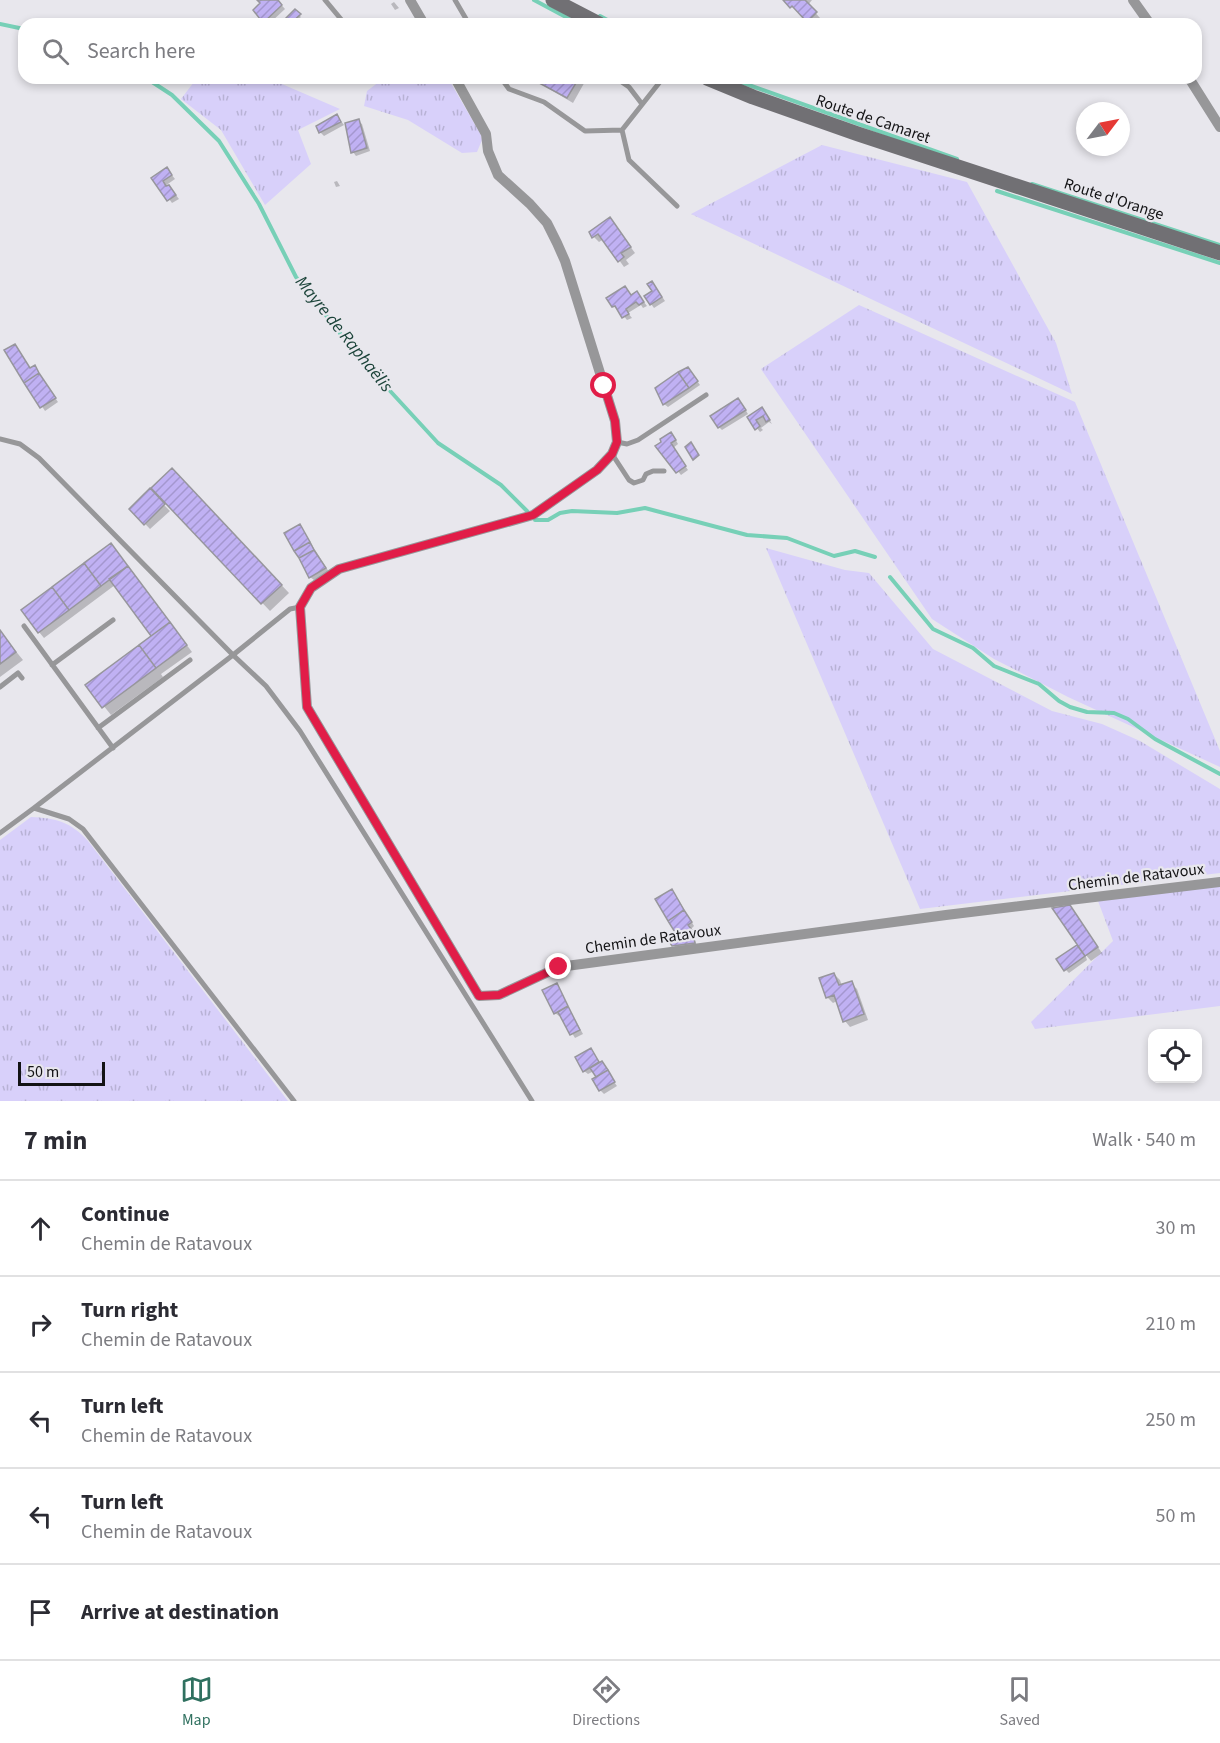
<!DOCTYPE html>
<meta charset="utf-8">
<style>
:root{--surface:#fff;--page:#f7f7f7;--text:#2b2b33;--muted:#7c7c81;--line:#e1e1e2;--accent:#2f705f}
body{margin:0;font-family:"Source Sans 3",sans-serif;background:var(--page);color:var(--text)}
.controls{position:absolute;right:18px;bottom:18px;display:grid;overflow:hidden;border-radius:12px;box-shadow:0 3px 9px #0003}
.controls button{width:54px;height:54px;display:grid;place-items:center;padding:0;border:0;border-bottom:2px solid var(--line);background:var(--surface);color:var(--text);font:30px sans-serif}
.compass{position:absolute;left:1076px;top:102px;width:54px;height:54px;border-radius:50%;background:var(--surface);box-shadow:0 3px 9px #0003;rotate:58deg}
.scale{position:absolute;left:18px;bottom:15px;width:87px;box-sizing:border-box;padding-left:6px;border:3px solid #131315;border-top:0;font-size:16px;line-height:21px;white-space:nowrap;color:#131315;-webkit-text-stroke:4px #e8e7ed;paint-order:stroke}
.stop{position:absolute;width:18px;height:18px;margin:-14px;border:4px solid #e11d48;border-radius:50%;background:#fff}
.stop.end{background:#e11d48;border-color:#fff;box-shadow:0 2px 6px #0008}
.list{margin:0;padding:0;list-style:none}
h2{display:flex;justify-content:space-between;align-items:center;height:78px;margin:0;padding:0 24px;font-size:26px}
h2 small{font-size:20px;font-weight:400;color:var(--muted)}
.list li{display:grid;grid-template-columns:39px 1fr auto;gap:18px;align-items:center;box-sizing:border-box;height:96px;padding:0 24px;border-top:2px solid var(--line)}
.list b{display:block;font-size:22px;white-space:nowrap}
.list p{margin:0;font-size:20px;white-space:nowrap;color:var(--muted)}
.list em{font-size:20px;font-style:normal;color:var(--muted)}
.icon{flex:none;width:33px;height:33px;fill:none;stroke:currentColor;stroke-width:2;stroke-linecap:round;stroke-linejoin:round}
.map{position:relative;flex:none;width:1220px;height:1101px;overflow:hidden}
.search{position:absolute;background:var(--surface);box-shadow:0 3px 9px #0003;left:18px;right:18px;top:18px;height:66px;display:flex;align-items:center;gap:15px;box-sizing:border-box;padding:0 21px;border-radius:18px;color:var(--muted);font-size:22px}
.sheet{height:558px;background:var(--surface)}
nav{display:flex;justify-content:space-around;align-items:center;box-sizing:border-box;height:84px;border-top:2px solid var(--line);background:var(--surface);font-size:16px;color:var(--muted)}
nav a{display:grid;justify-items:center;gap:3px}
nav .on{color:var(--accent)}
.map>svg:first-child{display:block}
.grass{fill:url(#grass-tufts)}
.shadow{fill:#0003}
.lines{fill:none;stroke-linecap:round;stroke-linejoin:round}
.stream{stroke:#77d0b7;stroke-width:4}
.building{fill:url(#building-hatch);stroke:#97969c;stroke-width:1.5}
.lane{stroke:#979799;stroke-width:5}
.street{stroke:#979799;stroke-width:10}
.secondary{stroke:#717074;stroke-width:15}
.route{stroke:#e11d48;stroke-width:8}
.labels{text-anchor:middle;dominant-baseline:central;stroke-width:4.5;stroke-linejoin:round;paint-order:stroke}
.street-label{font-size:16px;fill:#131315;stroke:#e8e7ed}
.water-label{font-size:18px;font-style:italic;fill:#1b4339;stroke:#e8e7ed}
</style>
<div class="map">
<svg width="1220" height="1101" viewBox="0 0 1220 1101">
<defs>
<pattern id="grass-tufts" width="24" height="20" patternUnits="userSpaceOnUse" patternTransform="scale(1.5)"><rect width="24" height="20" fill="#d8d0fa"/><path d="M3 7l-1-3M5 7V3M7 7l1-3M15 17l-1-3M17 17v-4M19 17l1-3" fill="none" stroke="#b8b2d5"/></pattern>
<pattern id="building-hatch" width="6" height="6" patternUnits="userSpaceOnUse" patternTransform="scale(1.5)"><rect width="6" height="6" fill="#c0b1f3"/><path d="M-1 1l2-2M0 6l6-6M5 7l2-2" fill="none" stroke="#a497cf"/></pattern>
</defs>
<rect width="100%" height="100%" fill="#e8e7ed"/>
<!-- grass -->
<path class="grass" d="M197,78H268L340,109L298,130L311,164L265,205L221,130L181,99Z
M384,78H448L481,135L482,140L477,152L462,153L408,120L364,106L367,91Z
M822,145L967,182L1056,343L1072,394L691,214Z
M859,305L1075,402L1220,751V767L1068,697L994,659L932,619L761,369Z
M766,548L845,570L869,573L933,649L1052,711L1102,724L1140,741L1220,789V873L920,909Z
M31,817C56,818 71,822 88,841L288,1101H0V840Z
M1220,886V1006L1035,1029L1031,1022L1113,941L1098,901Z"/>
<!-- shadow -->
<path class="shadow" d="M259,0H277L285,9L269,24H266L255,10L262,3Z
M785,0H812L808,5L821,19L816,24H804L807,20Z
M394,2L399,8L395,10L391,4Z
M295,11L301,17L292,24L287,19Z
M531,78H587L573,103Z
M337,116L344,125L324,136L320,132Z
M358,121L362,124L370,151L356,156L353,152Z
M167,169L175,179L165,186L167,188L169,186L179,199L172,203L154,178Z
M337,181L340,186L336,187L334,182Z
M610,219L635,253L626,260L629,264L624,267L604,239L599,242L594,237Z
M655,286L665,301L654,308L651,304Z
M637,293L647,306L643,308L641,305L628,313L632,318L627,320L618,309L613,306Z
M6,351L31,370L34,367L58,402L45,411Z
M691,372L700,385L668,407L664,404Z
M742,404L748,414L722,430L719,427Z
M765,413L772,424L769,422L761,428L763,430L760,432L749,418Z
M674,437L678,444L673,448L688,470L681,475L658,446Z
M172,470L289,593L270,611L153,488Z
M150,491L170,511L150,529L131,509Z
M300,526L329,572L314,580L310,577Z
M116,550L192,652L161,674L163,677L111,715L87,685L153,636L115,585L44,638L39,632Z
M0,632L23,660L0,677Z
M675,894L694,926L691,929L697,946L677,949L673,945L680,938Z
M1070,907L1102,953L1091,961L1085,954L1087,960L1069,973L1066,970L1083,951Z
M834,974L840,980L842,986L851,983L857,989L868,1020L850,1027L845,1021L837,1001L833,1003L827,997Z
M556,985L583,1034L575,1038L561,1015L559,1016L555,1013Z
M591,1050L617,1086L604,1094L600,1090L598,1077L594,1071L588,1074L584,1071Z"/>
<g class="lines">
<!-- stream -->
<path class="stream" d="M534,0L579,24
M600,16L615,24
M0,24L24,29
M146,78L172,95L219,141L259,204L296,277L357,355L438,443L501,485L527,511
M729,78L957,159
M1032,184L1220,245
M997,191L1220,263
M535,520H548L560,513L572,511L617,513L645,508L747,535L787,538L834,556L855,551L875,557
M890,577L933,629L973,648L994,666L1039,684L1059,701L1070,707L1087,712L1114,713L1128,719L1155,739L1220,774"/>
</g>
<!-- building -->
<path class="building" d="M257,0H278L282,5L263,23L253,10L260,3Z
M783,0H805L817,12L810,19L815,24H801L805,20L792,6L790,8Z
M295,9L301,14L290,24L285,19Z
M530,78H579L567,98Z
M337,114L341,122L319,133L316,126Z
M359,119L367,148L351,153L345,123Z
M167,167L172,175L163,181L166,186L169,185L176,195L167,201L151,178Z
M610,217L631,247L621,253L624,257L618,262L598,234L592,238L589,232Z
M652,281L662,297L650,305L644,296L652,291L647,284Z
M625,286L631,295L637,291L644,302L639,305L636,302L626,309L629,314L622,318L615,306L612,307L606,298Z
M15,344L30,368L35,365L39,373L24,383L4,350Z
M688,367L698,381L689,388L678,372Z
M678,372L689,388L663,405L655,388Z
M39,373L56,398L40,408L24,383Z
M738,398L746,410L718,428L710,416Z
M762,407L770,420L766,422L763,416L756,420L760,426L755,430L747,417Z
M671,432L676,440L671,443L686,466L676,473L655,446L661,442L660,439Z
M691,442L699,455L693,460L685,447Z
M172,468L282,585L261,604L151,488Z
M150,488L165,504L144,525L129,509Z
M300,524L310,542L294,551L284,533Z
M310,542L314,550L299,558L294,551Z
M111,543L128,566L101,586L84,563Z
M314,550L326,568L309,578L299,558Z
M84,563L101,586L69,610L52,587Z
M128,566L170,622L151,636L109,579Z
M52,587L69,610L38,633L21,610Z
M170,622L187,645L156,668L139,645Z
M0,630L16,652L0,664Z
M139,645L156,668L102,708L85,685Z
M672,889L684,910L668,921L655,899Z
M1070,905L1098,947L1085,956L1052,908Z
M684,910L692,922L688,925L692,930L695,943L672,946L670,943L678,937L668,921Z
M1077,945L1085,956L1064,971L1056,959Z
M834,973L839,985L852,981L864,1014L843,1022L834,995L826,998L819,978Z
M557,983L568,1006L554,1014L542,990Z
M568,1006L580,1030L570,1035L558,1012Z
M591,1048L599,1062L583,1072L575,1057Z
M602,1061L608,1070L596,1077L590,1068Z
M608,1070L615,1082L599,1091L592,1079Z"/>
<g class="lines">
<!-- lane -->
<path class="lane" d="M325,0L345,24
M455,0L469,24
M358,24L363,21
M501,78L509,89L544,102L585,131L622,130L663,78
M616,78L629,87L642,104
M622,130L629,160L677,206
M0,439L20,444L39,458L233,655L290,609L300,607
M617,442L627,444L638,440L706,395
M612,454L629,480L634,483L643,480L646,474L653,471H664
M24,626L113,748
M52,665L113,620
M0,687L18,673L22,678
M98,728L190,660
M34,808L233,655L266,686L300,731L532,1101
M0,833L34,808L69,819L83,829L294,1101"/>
<!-- street -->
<path class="street" d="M410,0L424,24
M1133,0L1150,24
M455,78L486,134L488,151L498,175L530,204L547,223L557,243L565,261L615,421L617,442L612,454L597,470L533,515L339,569L311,588L300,607L307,707L479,996L499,995L559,967L946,915L1220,882
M1189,78L1220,127"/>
<!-- secondary -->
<path class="secondary" d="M553,0L599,24
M707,78L753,97L858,134L1220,253"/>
</g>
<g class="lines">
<!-- route -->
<path class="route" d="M559,967L499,995L479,996L307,707L300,607L311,588L339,569L533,515L597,470L612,454L617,442L615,421L604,386"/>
</g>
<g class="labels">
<!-- street labels -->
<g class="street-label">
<text transform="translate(873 119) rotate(19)">Route de Camaret</text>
<text transform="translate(1114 199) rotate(18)">Route d'Orange</text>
<text transform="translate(1136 877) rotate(-7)">Chemin de Ratavoux</text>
<text transform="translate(653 939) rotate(-8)">Chemin de Ratavoux</text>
</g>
<!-- water labels -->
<g class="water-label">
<text transform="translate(344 334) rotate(51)">Mayre de Raphaëlis</text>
</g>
</g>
</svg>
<div class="controls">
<button><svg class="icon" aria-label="locate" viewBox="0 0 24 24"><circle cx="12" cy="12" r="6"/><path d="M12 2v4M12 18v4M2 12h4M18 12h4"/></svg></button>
</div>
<svg class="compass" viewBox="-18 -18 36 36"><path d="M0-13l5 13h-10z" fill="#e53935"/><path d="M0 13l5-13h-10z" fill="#7c7c81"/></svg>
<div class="scale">50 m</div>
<div class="stop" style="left:604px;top:386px"></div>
<div class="stop end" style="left:559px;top:967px"></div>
<div class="search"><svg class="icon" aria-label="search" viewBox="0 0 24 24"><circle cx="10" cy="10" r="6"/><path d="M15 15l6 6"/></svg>Search here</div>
</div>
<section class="sheet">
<h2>7 min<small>Walk · 540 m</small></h2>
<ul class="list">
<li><svg class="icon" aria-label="ahead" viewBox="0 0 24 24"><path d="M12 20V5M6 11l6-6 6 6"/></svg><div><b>Continue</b><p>Chemin de Ratavoux</p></div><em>30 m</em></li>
<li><svg class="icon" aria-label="right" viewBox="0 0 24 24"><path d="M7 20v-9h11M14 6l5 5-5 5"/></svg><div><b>Turn right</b><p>Chemin de Ratavoux</p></div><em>210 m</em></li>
<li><svg class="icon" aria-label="left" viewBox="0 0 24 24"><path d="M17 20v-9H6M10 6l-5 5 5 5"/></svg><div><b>Turn left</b><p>Chemin de Ratavoux</p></div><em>250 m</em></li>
<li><svg class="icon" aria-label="left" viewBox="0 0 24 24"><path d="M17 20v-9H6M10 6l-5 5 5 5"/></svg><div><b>Turn left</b><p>Chemin de Ratavoux</p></div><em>50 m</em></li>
<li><svg class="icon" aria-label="arrive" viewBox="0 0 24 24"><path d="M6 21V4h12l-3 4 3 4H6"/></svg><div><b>Arrive at destination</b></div></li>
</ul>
</section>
<nav>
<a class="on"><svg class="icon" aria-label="map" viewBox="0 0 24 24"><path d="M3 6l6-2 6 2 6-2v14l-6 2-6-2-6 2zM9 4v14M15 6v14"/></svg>Map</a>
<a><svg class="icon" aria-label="directions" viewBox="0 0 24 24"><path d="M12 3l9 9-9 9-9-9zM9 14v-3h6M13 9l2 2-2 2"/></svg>Directions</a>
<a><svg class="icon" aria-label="saved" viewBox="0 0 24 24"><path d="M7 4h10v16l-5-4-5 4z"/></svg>Saved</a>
</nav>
